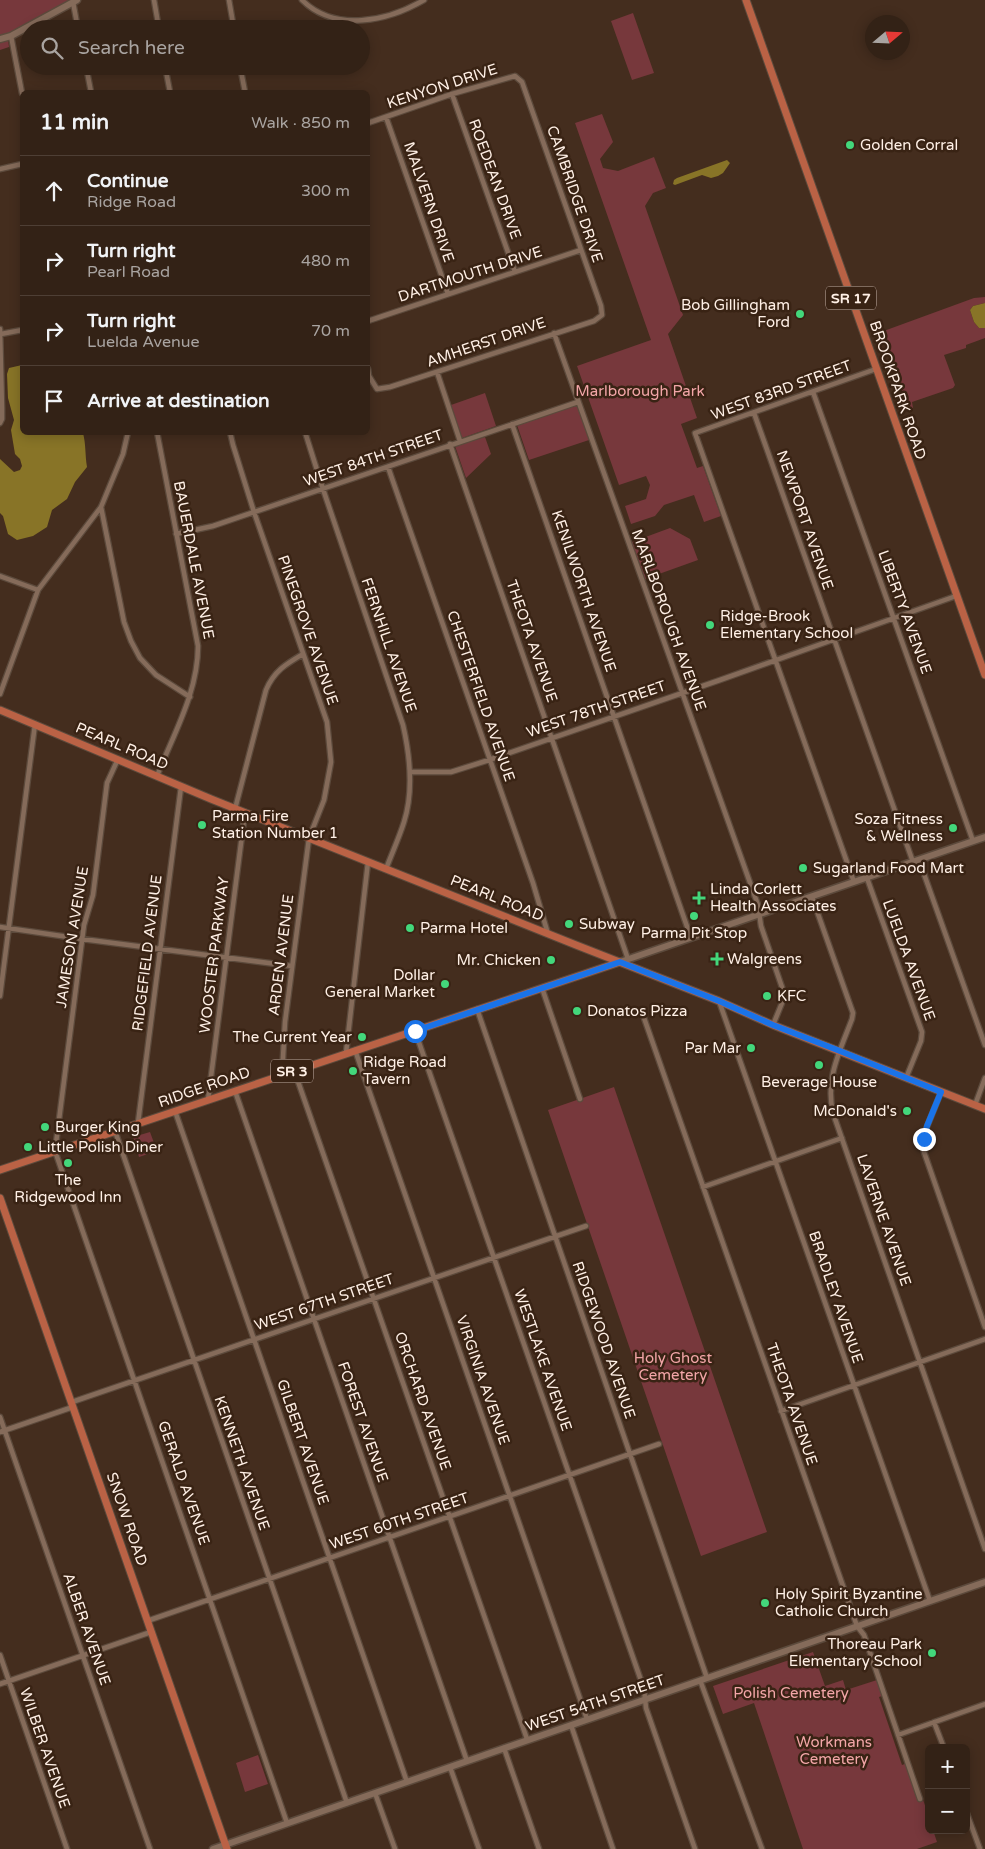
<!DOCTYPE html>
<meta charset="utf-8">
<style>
:root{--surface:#332216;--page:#3b2a1f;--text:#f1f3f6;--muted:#a9a4a1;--line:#4e3f35}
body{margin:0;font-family:"Varela Round",sans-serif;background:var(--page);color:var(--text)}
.controls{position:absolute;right:15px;bottom:15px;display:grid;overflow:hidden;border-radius:8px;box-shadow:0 2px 12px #0003}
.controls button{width:45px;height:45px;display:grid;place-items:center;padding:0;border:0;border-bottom:1px solid var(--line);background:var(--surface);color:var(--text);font:25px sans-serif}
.compass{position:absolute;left:865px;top:15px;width:45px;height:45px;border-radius:50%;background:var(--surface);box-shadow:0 2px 12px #0003;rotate:71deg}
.stop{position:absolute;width:15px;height:15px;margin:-11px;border:4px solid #1a73e8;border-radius:50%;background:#fff}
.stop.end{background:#1a73e8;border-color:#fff;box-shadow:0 1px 5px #0008}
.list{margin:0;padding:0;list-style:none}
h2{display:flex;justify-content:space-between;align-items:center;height:65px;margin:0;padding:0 20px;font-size:21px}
h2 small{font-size:16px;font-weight:400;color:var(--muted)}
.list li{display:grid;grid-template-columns:32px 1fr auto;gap:15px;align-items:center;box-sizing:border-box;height:70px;padding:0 20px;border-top:1px solid var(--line)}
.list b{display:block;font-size:19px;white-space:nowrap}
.list p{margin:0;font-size:16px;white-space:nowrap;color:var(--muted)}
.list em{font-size:16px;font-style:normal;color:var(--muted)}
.icon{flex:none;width:28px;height:28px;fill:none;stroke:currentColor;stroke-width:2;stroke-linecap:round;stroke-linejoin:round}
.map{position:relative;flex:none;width:985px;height:1849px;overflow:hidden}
.search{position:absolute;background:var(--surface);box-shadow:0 2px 12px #0003;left:20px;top:20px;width:350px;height:55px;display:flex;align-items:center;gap:12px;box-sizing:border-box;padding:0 18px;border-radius:28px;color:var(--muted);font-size:19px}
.panel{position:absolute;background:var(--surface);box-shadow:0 2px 12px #0003;left:20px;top:90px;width:350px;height:345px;border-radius:8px}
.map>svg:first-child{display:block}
.green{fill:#77383c}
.water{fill:#887427}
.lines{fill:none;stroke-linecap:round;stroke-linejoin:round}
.street-casing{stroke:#5c4a3c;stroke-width:7}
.secondary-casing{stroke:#5c4a3c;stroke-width:9}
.primary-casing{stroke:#5c4a3c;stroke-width:9}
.street{stroke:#856b5a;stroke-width:4.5}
.secondary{stroke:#856b5a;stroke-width:6}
.primary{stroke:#ba6245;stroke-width:7}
.route{stroke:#1a73e8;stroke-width:6}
.poi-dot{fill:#43d77b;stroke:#392314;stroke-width:2}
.labels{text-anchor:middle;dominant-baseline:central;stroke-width:5;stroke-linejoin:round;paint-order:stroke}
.shield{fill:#392314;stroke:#c4b2a7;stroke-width:1}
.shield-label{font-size:14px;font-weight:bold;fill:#fff0e6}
.street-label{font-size:15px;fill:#fff0e6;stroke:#392314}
.poi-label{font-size:15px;fill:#fff0e6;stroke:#392314;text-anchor:start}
.park-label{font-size:15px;fill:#f3a6a8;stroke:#392314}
</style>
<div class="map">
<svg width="985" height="1849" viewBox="0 0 985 1849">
<rect width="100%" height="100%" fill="#442d1e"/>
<!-- green -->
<path class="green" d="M0,0H79L8,39L9,47L0,50Z
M633,13L654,73L632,80L611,21Z
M602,114L613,142L600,159L603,168L618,171L654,157L666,188L653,193L645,206L683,315L668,334L697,418L681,424L697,468L703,466L721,516L704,522L694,495L664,505L655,516L631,524L625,506L646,499L650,485L646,476L619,485L577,366L651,340L575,123Z
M985,297V303L973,306L970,310L974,322L979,328H985V338L966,345V348L944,355L955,385L953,388L912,402L913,408L908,410L881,332L974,298Z
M485,393L496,426L462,438L451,405Z
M577,405L589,440L529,460L517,425Z
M485,437L491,454L466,478L455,446Z
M670,528L690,539L698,560L645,579L632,542Z
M614,1087L767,1532L701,1556L548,1110Z
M150,1132L157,1151L139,1157L133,1137Z
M813,1652L825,1686L843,1680L846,1690L877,1680L882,1696L879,1697L902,1765L910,1762L929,1817V1830H933L937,1842L917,1849H803L754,1703L723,1714L713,1686Z
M258,1755L268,1784L245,1792L236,1763Z"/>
<!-- water -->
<path class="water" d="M727,160L730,163L723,173L718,176L711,178L702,175L675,185L673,184L674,180L677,178Z
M985,303V328H979L974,322L970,310L973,306Z
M22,365V432L83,433C86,444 85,455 87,467L75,482L67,499L52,510L47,527L33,536L17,540L8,534L3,516L0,513V459L14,472L20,470L22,466L20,459L15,454L11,430L14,420L8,398L7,374L9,368Z"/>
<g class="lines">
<!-- street casing -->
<g class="street-casing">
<path id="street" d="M154,0L159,29
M229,0L234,29
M302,0C335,33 388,21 424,0
M73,2L78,29
M11,36L22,93
M86,66L91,92
M165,66L170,92
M240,66L245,92
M452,94L515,272
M386,117L448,294
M368,123L452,94L515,76L522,82L601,306L602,315L594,321L390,387L377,389L369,376L368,369
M0,169L22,164
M368,321L581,250
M0,329L2,408V419L0,423
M554,333L758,905L761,926L784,993L782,1003L773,1025
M1,334L22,330
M437,372L460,441
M813,392L973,841
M754,413L913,862
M512,424L691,938
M157,432L198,646C198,692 174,733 157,776
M230,432L233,445L254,512L327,722L331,762L324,800L309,838L285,1022L282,1075
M305,432L323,489L403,725C410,756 414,791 404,822C399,838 392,853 386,869
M450,444L628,959
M388,467L533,883L548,934
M101,507L124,622L131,641L140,658L156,675L190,697
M176,534L213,526L578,402
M0,576L38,590
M0,694L38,590L101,507L123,454L128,432
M118,759L107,783L93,895L84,925L55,1151L287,1823
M410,772H451L489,760L720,680L956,596
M235,809L266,690C274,671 286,664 303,654
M919,860L985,1045
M867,878L922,1032L921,1041L906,1078
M854,882L695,433L876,369
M812,897L853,1013L852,1019C840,1051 825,1078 833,1113L985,1549
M0,927L82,939L292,966
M542,988L580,1099
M0,996L35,724
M719,1001L930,1601
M477,1009L707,1678
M643,1015L857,1626L864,1635L920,1799
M415,1031L644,1689L646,1708L695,1849
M355,1050L587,1719
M346,1053L368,862
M294,1070L527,1739
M235,1091L467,1761
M941,1092L924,1134V1152L985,1327
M208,1100L245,812
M975,1105L985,1078
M175,1111L407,1782
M138,1123L181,787
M115,1131L347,1803
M703,1187L842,1138
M72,1402L586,1226
M781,1411L985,1339
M0,1417L150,1849
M0,1432L73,1407
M147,1621L659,1444
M0,1655L67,1849
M700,1680L762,1849
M0,1684L151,1632
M934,1722L944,1748
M571,1725L613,1849
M898,1735L985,1704
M504,1748L539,1849
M450,1767L479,1849
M375,1793L395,1849
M966,1811L980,1849"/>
</g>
<!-- secondary casing -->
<g class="secondary-casing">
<path id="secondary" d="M0,39L11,36L77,0
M620,962L985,837
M213,1849L985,1582"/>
</g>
<!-- primary casing -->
<g class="primary-casing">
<path id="primary" d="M746,0L985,675
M0,710L211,799L576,945L719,1001L773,1025L985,1109
M0,1170L620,962
M0,1198L227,1849"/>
</g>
<!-- street -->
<use href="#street" class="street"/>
<!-- secondary -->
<use href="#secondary" class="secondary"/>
<!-- primary -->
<use href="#primary" class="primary"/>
</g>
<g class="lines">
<!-- route -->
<path class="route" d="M415,1031L620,962L719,1001L773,1025L840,1051L941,1092L927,1126L924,1139"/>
</g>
<!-- markers -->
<g class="poi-dot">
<circle cx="850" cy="145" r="5"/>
<circle cx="800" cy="314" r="5"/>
<circle cx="710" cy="625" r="5"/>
<circle cx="202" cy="825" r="5"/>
<circle cx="953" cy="828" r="5"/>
<circle cx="803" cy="868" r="5"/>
<path d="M696.5 890.5h5v5h5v5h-5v5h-5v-5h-5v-5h5z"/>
<circle cx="694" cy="916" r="5"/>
<circle cx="569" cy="924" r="5"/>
<circle cx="410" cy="928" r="5"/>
<path d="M714.5 951.5h5v5h5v5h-5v5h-5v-5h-5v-5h5z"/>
<circle cx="551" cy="960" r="5"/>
<circle cx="445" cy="984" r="5"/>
<circle cx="767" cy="996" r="5"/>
<circle cx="577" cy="1011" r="5"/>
<circle cx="362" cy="1037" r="5"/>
<circle cx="751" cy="1048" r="5"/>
<circle cx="819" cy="1065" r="5"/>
<circle cx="353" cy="1071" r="5"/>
<circle cx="907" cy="1111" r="5"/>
<circle cx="45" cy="1127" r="5"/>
<circle cx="28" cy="1147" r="5"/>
<circle cx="68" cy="1163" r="5"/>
<circle cx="765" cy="1603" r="5"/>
<circle cx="932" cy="1653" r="5"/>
</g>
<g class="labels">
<!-- shield labels -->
<g class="shield">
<rect x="826" y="286.5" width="50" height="23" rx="4"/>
<rect x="271" y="1059.5" width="42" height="23" rx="4"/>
</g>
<g class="shield-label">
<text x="851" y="298">SR 17</text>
<text x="292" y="1071">SR 3</text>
</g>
<!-- street labels -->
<g class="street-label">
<text transform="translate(442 86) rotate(-18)">KENYON DRIVE</text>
<text transform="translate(495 179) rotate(70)">ROEDEAN DRIVE</text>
<text transform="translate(575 194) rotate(71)">CAMBRIDGE DRIVE</text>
<text transform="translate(429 202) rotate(71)">MALVERN DRIVE</text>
<text transform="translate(470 274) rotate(-18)">DARTMOUTH DRIVE</text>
<text transform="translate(486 342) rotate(-19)">AMHERST DRIVE</text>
<text transform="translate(781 390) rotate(-20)">WEST 83RD STREET</text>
<text transform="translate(898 390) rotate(71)">BROOKPARK ROAD</text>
<text transform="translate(373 458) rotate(-19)">WEST 84TH STREET</text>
<text transform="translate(805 520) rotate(71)">NEWPORT AVENUE</text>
<text transform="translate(194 560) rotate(79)">BAUERDALE AVENUE</text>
<text transform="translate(584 591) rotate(71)">KENILWORTH AVENUE</text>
<text transform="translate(905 612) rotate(70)">LIBERTY AVENUE</text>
<text transform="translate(669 620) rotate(70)">MARLBOROUGH AVENUE</text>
<text transform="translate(308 630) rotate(71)">PINEGROVE AVENUE</text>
<text transform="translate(532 641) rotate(71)">THEOTA AVENUE</text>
<text transform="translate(389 645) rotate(71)">FERNHILL AVENUE</text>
<text transform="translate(481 696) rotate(71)">CHESTERFIELD AVENUE</text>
<text transform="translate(596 709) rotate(-19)">WEST 78TH STREET</text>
<text transform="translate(122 746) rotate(23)">PEARL ROAD</text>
<text transform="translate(497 898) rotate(22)">PEARL ROAD</text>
<text transform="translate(72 937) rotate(-81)">JAMESON AVENUE</text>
<text transform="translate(147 953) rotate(-83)">RIDGEFIELD AVENUE</text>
<text transform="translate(214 955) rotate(-83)">WOOSTER PARKWAY</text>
<text transform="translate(281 955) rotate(-83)">ARDEN AVENUE</text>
<text transform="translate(909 960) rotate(70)">LUELDA AVENUE</text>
<text transform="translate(204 1087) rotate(-19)">RIDGE ROAD</text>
<text transform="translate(884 1220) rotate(71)">LAVERNE AVENUE</text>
<text transform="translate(836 1297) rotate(71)">BRADLEY AVENUE</text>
<text transform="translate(324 1302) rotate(-19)">WEST 67TH STREET</text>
<text transform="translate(604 1340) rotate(71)">RIDGEWOOD AVENUE</text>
<text transform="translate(543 1360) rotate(71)">WESTLAKE AVENUE</text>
<text transform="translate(483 1380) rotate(71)">VIRGINIA AVENUE</text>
<text transform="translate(423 1401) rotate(71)">ORCHARD AVENUE</text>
<text transform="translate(792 1404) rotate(71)">THEOTA AVENUE</text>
<text transform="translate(363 1422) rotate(71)">FOREST AVENUE</text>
<text transform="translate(303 1442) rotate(71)">GILBERT AVENUE</text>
<text transform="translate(242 1463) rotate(71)">KENNETH AVENUE</text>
<text transform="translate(184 1483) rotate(71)">GERALD AVENUE</text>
<text transform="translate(127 1519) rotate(71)">SNOW ROAD</text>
<text transform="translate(399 1521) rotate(-19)">WEST 60TH STREET</text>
<text transform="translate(87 1629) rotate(71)">ALBER AVENUE</text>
<text transform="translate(595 1703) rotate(-19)">WEST 54TH STREET</text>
<text transform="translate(45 1748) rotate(71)">WILBER AVENUE</text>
</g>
<!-- poi labels -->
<g class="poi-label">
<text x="860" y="145">Golden Corral</text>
<text x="790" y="305" text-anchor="end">Bob Gillingham<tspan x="790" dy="17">Ford</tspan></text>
<text x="720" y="616">Ridge-Brook<tspan x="720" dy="17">Elementary School</tspan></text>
<text x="212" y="816">Parma Fire<tspan x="212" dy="17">Station Number 1</tspan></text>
<text x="943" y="819" text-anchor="end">Soza Fitness<tspan x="943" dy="17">&amp; Wellness</tspan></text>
<text x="813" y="868">Sugarland Food Mart</text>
<text x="710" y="889">Linda Corlett<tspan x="710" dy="17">Health Associates</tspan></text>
<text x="579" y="924">Subway</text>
<text x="420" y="928">Parma Hotel</text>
<text x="694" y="933" text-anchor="middle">Parma Pit Stop</text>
<text x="727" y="959">Walgreens</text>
<text x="541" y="960" text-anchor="end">Mr. Chicken</text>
<text x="435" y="975" text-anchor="end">Dollar<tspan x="435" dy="17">General Market</tspan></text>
<text x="777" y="996">KFC</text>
<text x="587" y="1011">Donatos Pizza</text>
<text x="352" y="1037" text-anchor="end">The Current Year</text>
<text x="741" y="1048" text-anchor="end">Par Mar</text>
<text x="363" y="1062">Ridge Road<tspan x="363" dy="17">Tavern</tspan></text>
<text x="819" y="1082" text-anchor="middle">Beverage House</text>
<text x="897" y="1111" text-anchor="end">McDonald's</text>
<text x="55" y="1127">Burger King</text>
<text x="38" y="1147">Little Polish Diner</text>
<text x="68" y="1180" text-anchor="middle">The<tspan x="68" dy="17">Ridgewood Inn</tspan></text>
<text x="775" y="1594">Holy Spirit Byzantine<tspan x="775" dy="17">Catholic Church</tspan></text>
<text x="922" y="1644" text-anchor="end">Thoreau Park<tspan x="922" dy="17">Elementary School</tspan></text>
</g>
<!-- park labels -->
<g class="park-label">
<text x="640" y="391">Marlborough Park</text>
<text x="673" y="1358">Holy Ghost<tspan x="673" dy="17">Cemetery</tspan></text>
<text x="791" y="1693">Polish Cemetery</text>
<text x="834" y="1742">Workmans<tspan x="834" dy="17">Cemetery</tspan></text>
</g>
</g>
</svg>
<div class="controls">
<button>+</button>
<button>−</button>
</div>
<svg class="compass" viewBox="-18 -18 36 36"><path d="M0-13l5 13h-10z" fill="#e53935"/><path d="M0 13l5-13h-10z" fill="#a9a4a1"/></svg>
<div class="stop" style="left:415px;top:1031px"></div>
<div class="stop end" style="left:924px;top:1139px"></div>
<div class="search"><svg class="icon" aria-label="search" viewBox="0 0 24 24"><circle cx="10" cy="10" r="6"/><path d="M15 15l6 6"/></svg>Search here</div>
<section class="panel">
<h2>11 min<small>Walk · 850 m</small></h2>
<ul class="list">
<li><svg class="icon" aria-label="ahead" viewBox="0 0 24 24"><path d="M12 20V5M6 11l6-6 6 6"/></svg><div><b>Continue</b><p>Ridge Road</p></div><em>300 m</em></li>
<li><svg class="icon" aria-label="right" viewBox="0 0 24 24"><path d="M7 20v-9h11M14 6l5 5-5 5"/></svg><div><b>Turn right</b><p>Pearl Road</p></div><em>480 m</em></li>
<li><svg class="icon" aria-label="right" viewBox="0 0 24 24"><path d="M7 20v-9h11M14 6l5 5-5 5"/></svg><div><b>Turn right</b><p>Luelda Avenue</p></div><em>70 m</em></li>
<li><svg class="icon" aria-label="arrive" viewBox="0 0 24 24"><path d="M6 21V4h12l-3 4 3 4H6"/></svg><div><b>Arrive at destination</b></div></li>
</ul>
</section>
</div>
